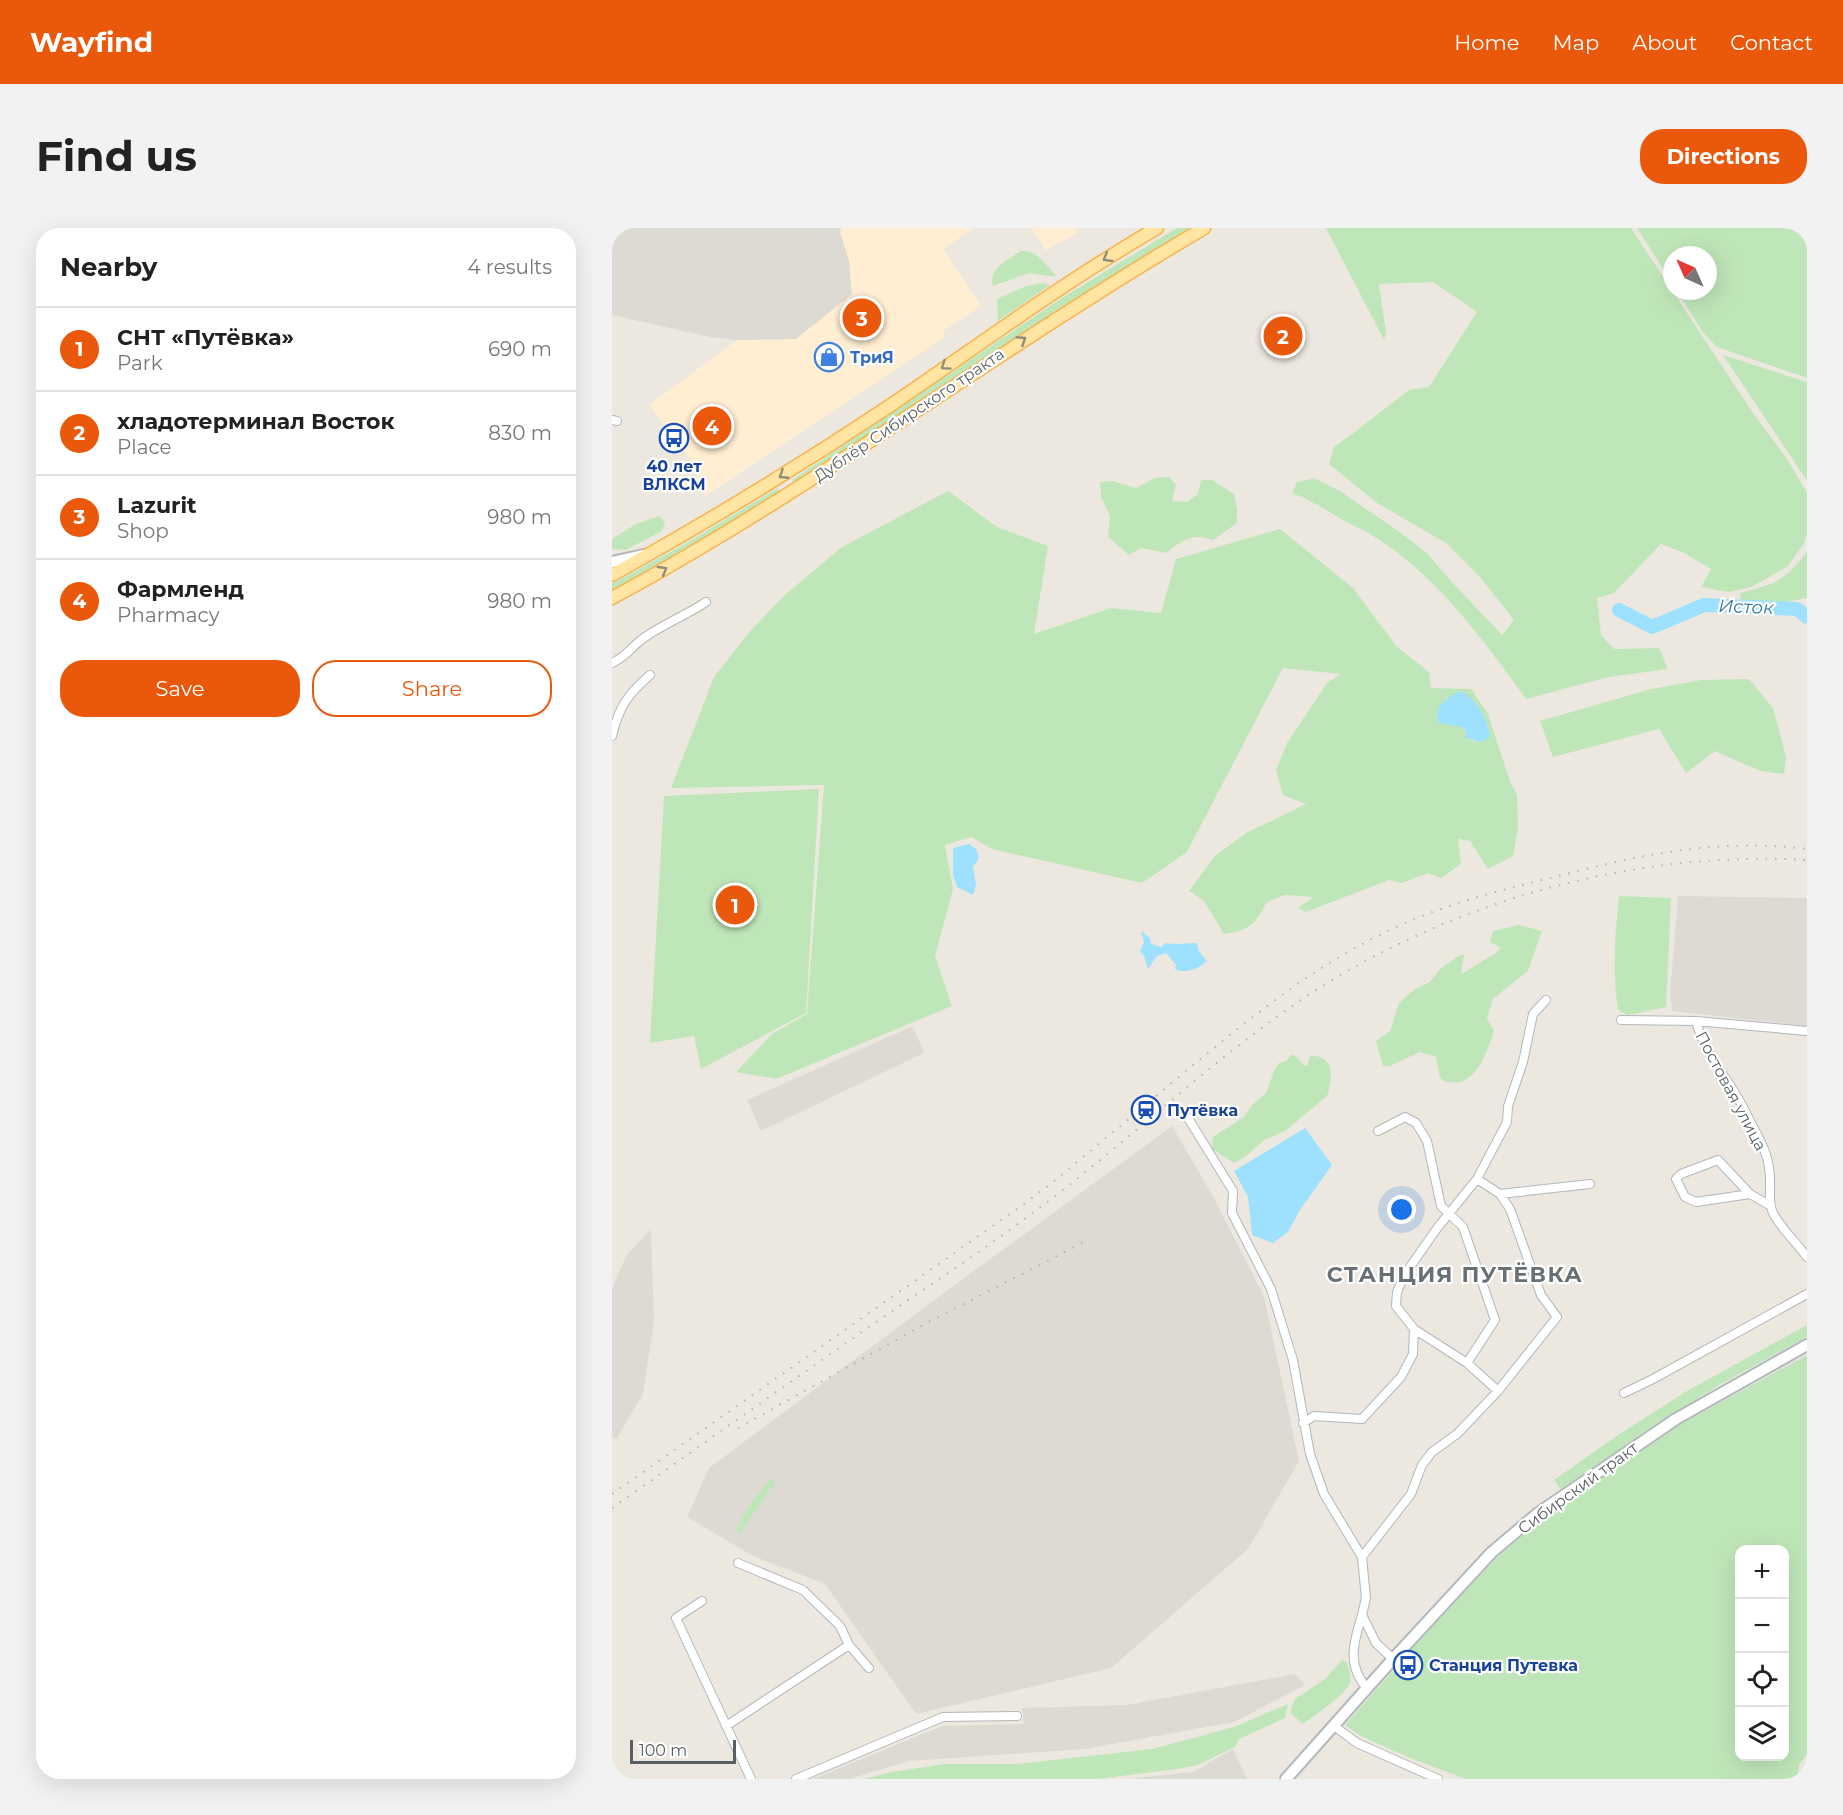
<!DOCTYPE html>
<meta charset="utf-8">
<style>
:root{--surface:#fff;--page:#f2f2f2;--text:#222;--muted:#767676;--line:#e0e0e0;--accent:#ea580c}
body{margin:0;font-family:Montserrat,sans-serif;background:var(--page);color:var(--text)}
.controls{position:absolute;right:18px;bottom:18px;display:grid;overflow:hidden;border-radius:12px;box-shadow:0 6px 24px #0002}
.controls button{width:54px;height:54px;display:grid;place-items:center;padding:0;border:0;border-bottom:2px solid var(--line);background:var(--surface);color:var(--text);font:30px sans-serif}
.compass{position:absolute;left:1051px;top:18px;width:54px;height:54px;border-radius:50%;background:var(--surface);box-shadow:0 6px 24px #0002;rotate:315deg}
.scale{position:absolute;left:18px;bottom:15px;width:106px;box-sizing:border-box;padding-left:6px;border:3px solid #585e61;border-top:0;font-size:16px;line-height:21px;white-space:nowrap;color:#585e61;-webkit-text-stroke:4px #fff;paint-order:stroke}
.you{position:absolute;left:790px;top:982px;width:21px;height:21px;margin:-15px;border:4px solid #fff;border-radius:50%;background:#1a73e8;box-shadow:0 0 0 9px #1a73e833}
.badge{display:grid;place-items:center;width:39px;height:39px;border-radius:50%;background:var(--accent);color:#fff;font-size:20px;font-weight:700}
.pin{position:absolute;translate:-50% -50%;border:3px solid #fff;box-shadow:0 2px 6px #0006}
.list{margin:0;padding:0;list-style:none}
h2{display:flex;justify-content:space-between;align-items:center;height:78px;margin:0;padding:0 24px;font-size:26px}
h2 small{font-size:20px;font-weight:400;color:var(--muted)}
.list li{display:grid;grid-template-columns:39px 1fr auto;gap:18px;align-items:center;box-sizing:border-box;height:84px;padding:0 24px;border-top:2px solid var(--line)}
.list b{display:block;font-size:22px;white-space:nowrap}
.list p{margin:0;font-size:20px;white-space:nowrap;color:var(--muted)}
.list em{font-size:20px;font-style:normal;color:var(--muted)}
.actions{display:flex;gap:12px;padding:18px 24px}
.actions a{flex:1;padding:14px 0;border:2px solid var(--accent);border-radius:24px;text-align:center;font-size:21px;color:var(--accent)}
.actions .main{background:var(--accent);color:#fff}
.icon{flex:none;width:33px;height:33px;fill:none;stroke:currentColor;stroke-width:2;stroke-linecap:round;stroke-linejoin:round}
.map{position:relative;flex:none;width:1195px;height:1551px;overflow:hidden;border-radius:24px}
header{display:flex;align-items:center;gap:36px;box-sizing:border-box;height:84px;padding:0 30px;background:var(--accent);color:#fff}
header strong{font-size:28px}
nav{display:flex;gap:33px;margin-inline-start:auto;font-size:21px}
.intro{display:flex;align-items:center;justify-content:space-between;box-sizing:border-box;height:144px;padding:0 36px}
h1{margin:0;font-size:42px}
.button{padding:15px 27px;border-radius:24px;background:var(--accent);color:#fff;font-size:21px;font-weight:700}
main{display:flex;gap:36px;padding:0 36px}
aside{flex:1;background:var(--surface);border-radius:24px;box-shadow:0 6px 24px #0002}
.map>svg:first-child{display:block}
.commercial{fill:#ffeed2}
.industrial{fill:#dddad4}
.green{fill:#bfe6b9;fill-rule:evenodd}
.water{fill:#9de1ff}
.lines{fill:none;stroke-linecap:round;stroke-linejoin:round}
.river{stroke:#9de1ff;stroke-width:14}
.street-casing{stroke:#b2b7bb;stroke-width:10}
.secondary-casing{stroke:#b3b8bd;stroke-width:14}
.primary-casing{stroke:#fab24b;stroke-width:15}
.street{stroke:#fff;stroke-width:8}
.secondary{stroke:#fff;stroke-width:10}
.primary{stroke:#ffe4a2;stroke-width:12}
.rail{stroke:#b1b2b2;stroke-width:2;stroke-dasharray:1.5 8;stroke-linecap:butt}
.oneway{stroke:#928d78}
.labels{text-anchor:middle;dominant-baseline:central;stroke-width:4.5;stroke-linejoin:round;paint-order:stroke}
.shop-label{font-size:16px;font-weight:bold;fill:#366cbe;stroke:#fff;text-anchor:start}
.street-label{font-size:16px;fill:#585e61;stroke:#fff}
.transit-label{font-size:16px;font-weight:bold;fill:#164399;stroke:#fff;text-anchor:start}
.water-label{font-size:18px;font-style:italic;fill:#3178a4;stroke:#fff}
.district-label{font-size:22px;font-weight:bold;letter-spacing:1.5px;fill:#697074;stroke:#fff}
</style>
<header>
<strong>Wayfind</strong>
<nav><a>Home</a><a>Map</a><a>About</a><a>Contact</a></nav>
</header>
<div class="intro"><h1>Find us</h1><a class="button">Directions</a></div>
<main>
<aside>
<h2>Nearby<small>4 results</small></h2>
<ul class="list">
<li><span class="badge">1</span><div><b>СНТ «Путёвка»</b><p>Park</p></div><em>690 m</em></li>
<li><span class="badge">2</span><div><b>хладотерминал Восток</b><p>Place</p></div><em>830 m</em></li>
<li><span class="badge">3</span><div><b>Lazurit</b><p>Shop</p></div><em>980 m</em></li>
<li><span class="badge">4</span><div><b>Фармленд</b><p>Pharmacy</p></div><em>980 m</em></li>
</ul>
<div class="actions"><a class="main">Save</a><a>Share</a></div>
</aside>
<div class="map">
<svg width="1195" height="1551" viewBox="0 0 1195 1551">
<rect width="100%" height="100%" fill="#ede8df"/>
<!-- commercial -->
<path class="commercial" d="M229,0H362L331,21L369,78L331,103L332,110L93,268L77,229L37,177L125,112L184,111L237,33L228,4Z
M419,0H463L466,5L434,22Z"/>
<!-- industrial -->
<path class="industrial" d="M0,0H229L228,4L237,33L240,66L184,111L125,112L98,109L0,87Z
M1066,668L1195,670V798L1060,783L1058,766Z
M301,798L312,825L149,903L135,872Z
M560,898L603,972L652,1068L687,1233L636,1321L499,1440L304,1486L213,1356L141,1328L75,1289L97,1240L329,1067Z
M39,1001L42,1093L31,1166L4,1211L0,1209V1061L14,1028Z
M683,1446L693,1457L622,1494L473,1521L297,1533L237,1551H201L330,1498L412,1496L410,1480L514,1477Z
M621,1521L635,1551H513L581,1544Z"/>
<!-- green -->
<path class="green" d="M565,0H579L448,80L183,258L180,252L453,68Z
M714,0H1019L1141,185L1175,231L1195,265V306L1191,317L1175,339L1139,359L1117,364L1089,359L1099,341L1072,325L1049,316L1002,365L985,370L989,407L1002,421L1047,420L1056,441L997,449L914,471C872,413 824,346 761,308C751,301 740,297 729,291C713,281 698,272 680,265L685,254L702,250L728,263L786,303L815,325L838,352L890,407L902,392L868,349L834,315L765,275L717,236L722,219L740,206L797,162L817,159L865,84L821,54L767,56L774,105L772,112Z
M1025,0H1195V150L1105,119L1092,106L1065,63H1096V27H1060V55Z
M409,23C427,22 433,37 445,49L417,45L381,58C376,40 396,32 409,23Z
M431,55L438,57L386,93L385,71L414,58Z
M1111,127L1195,154V253Z
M557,249L564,257L560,273L575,274L586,266L589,252H600L622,266L625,281V295L601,312C580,304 570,313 554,325L529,320L517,327L496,309L498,288L489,269L488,254L500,253L524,260L543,250Z
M166,260L169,266L73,324L0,364V356L71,317Z
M336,263L385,299L436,318L422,406L499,380L549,385L564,331L668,301L741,360L785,419L817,444L819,460L859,461L876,486L899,556L905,567L906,599L901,628L876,641L858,613L846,611L849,636L829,650L817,645L789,655L777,652L694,684L686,680L702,669L672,667L654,675C644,697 635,703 612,706L592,673L577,663L603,628L634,605L694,576L671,567L664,542L675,515L715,455L729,446L671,440L575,624L530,655L380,621L359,609L333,617L341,661L323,728L340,778L164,851L124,844L160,806L195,786L212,557L59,560L102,449L139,402L174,366L230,319ZM835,469L866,515L854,510L855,505L850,499L826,494C824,483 829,477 835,469Z
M47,288L53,294L50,303L14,322L0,321V311L24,296Z
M1195,323V370L1129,382L1128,365C1162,356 1174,353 1195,323Z
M1137,451L1161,480L1174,529L1172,546L1148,543L1103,523L1074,545L1047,501L941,529L928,493L1039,461L1089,452Z
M207,561L194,785L89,841L82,808L38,815L52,568Z
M1007,668L1059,670L1054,779L1016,787L1006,782C1000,743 1003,707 1007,668Z
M906,697L930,703L916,743L881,771L875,790L882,803C876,820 868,848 848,854C844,855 838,854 833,854L828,850L824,829L808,824L778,838H771L764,813L778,803L787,775L803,761L818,754L829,740L848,727H852L849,746L884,725L889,720L878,714L881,703Z
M681,826L693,838L696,837L697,830L699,828C703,828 707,828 710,830C723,835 719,858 715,868L673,903L652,912L633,929L622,935L600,921L601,909L632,889L640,877L654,865L663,841L667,835L674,833Z
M1195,1097V1109L1114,1153L1047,1194L949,1262L942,1252L1006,1207L1075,1163Z
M1195,1127V1526L1187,1537L1186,1551H854L798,1530L749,1508L733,1497L780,1444L792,1447L802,1436L796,1425L883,1331L929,1292L1067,1197ZM1128,1322H1172V1528H1128Z
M160,1250L163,1254L128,1305H124C131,1283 144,1267 160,1250Z
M730,1432L735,1434C736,1440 740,1448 738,1454C735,1466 701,1489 690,1496L678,1484L683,1471L713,1451Z
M676,1476L673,1490L627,1511L623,1519L586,1537L565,1541L485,1551H252L280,1544L333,1536H405L540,1521L622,1499Z"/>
<!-- water -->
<path class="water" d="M849,463C866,473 874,489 878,508C869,517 864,513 853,510L855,505L850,499L826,495C822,477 835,469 849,463Z
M357,616L364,621L367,630L361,639L364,657L361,667L345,659L341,647V620Z
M529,703L538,710L539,716L549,719L554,715C566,717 574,715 585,715L587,723L595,733C586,741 575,746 563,741L564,737L554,725L545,728L536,741L532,728L528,724L532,714Z
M693,900L720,937L688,982L676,1004L661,1015L640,1007L636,969L622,943Z"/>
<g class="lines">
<!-- river -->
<path class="river" d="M1007,382L1040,399L1092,377L1185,381L1195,389"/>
<!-- street casing -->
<g class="street-casing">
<path id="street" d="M0,192L5,193
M0,435C12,430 19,420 29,412C49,397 73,388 94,374
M0,508C7,479 15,467 38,447
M1009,792L1084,793L1195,803
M1084,793C1093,828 1119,853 1134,885C1142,902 1155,921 1157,940C1160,955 1155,972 1161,985C1170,1002 1184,1014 1195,1029
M576,890L621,963L620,985L659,1061L681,1132L698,1226L712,1266L750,1329L754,1370L750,1387L764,1415L781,1431
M766,903L793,889L804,895L815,913L829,978L851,999L883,1092L855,1135
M888,966L978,956
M1138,966L1084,974L1073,969L1064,951L1069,946L1106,932L1138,966L1159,978
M802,1101L855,1135L886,1163
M1012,1165L1041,1151L1195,1066
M691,1195L702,1188L750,1191L789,1149L801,1126L802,1101L784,1078L785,1064L793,1046L826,999L865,951L895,894L896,878L911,834L921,786L934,772
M750,1329L799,1266L810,1237L820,1224L845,1206L886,1163L945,1089L929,1067L898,981L888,966L865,951
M126,1335L191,1362L228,1398L237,1417L257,1440
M90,1373L64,1390L139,1551
M750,1387C742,1413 734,1437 755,1460
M114,1498L237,1417
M722,1498L745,1515L826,1551
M184,1551L331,1489L405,1488"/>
</g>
<!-- secondary casing -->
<g class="secondary-casing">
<path id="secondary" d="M0,334L32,327
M674,1551L781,1431L879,1325L925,1286L1064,1191L1195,1117"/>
</g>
<!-- primary casing -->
<g class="primary-casing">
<path id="primary" d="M0,347C94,295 186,239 276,179C366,118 452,54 545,0
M0,370C205,259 391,118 592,0"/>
</g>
<!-- street -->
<use href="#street" class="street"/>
<!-- secondary -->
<use href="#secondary" class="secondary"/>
<!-- primary -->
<use href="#primary" class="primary"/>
<!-- rail -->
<path class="rail" d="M126,1200L311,1097L476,1012
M0,1266L402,983L436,958C482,920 529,881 575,842C637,791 699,740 772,705C831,675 898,660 962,644C1041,624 1113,611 1195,621
M0,1280C88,1218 175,1156 263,1095C315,1059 367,1025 418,987C512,918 595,835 692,770C836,674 1021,622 1195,632"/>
</g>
<!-- one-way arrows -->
<defs><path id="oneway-chevron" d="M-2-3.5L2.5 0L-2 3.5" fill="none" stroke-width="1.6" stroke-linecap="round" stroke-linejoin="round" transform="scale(1.5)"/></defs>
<g class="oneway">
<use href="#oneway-chevron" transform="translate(495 30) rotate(149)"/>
<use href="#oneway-chevron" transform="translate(410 112) rotate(-33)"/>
<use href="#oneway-chevron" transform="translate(333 138) rotate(145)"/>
<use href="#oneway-chevron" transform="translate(171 247) rotate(147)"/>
<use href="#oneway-chevron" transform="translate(51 342) rotate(-30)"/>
</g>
<!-- icons -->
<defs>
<g id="shop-ring" transform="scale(1.5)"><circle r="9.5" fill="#fff" stroke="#3f7fe0" stroke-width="1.5"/><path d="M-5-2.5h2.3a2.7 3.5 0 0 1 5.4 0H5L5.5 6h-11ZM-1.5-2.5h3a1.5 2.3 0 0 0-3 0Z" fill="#3f7fe0"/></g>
<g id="bus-ring" transform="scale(1.5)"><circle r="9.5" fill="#fff" stroke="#1a4fb4" stroke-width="1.5"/><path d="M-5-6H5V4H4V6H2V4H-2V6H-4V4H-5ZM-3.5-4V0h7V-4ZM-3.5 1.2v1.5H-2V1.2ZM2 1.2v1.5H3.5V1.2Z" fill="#1a4fb4"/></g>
<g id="station-ring" transform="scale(1.5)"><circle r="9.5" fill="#fff" stroke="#1a4fb4" stroke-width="1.5"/><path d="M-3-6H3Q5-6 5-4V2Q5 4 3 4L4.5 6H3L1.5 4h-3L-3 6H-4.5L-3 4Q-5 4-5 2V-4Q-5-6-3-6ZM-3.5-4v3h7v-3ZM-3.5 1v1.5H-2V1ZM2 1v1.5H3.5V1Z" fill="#1a4fb4"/></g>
</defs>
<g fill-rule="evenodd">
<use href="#shop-ring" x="217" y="129"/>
<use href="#bus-ring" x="62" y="210"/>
<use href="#station-ring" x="534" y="882"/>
<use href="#bus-ring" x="796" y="1437"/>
</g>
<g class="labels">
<!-- shop labels -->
<g class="shop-label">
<text x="238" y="129">ТриЯ</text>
</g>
<!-- street labels -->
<g class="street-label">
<text transform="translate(297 187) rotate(-34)">Дублёр Сибирского тракта</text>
<text transform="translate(1119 863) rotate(62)">Постовая улица</text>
<text transform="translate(966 1260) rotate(-36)">Сибирский тракт</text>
</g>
<!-- transit labels -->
<g class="transit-label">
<text x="62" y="238" text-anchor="middle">40 лет<tspan x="62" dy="18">ВЛКСМ</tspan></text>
<text x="555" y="882">Путёвка</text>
<text x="817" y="1437">Станция Путевка</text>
</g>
<!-- water labels -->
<g class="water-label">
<text transform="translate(1134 379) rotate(2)">Исток</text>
</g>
<!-- district labels -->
<g class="district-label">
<text x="843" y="1046">СТАНЦИЯ ПУТЁВКА</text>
</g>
</g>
</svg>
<div class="controls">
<button>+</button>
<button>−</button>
<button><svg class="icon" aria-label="locate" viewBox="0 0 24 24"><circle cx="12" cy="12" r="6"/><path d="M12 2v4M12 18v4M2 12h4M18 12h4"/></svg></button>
<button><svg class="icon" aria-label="layers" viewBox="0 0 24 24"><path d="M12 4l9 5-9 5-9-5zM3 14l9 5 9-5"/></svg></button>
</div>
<svg class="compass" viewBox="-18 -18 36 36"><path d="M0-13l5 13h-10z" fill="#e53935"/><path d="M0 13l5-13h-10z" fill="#767676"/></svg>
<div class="scale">100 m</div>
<div class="you"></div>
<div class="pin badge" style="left:123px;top:677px">1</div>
<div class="pin badge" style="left:671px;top:108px">2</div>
<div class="pin badge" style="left:250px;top:90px">3</div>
<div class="pin badge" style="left:100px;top:198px">4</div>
</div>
</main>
